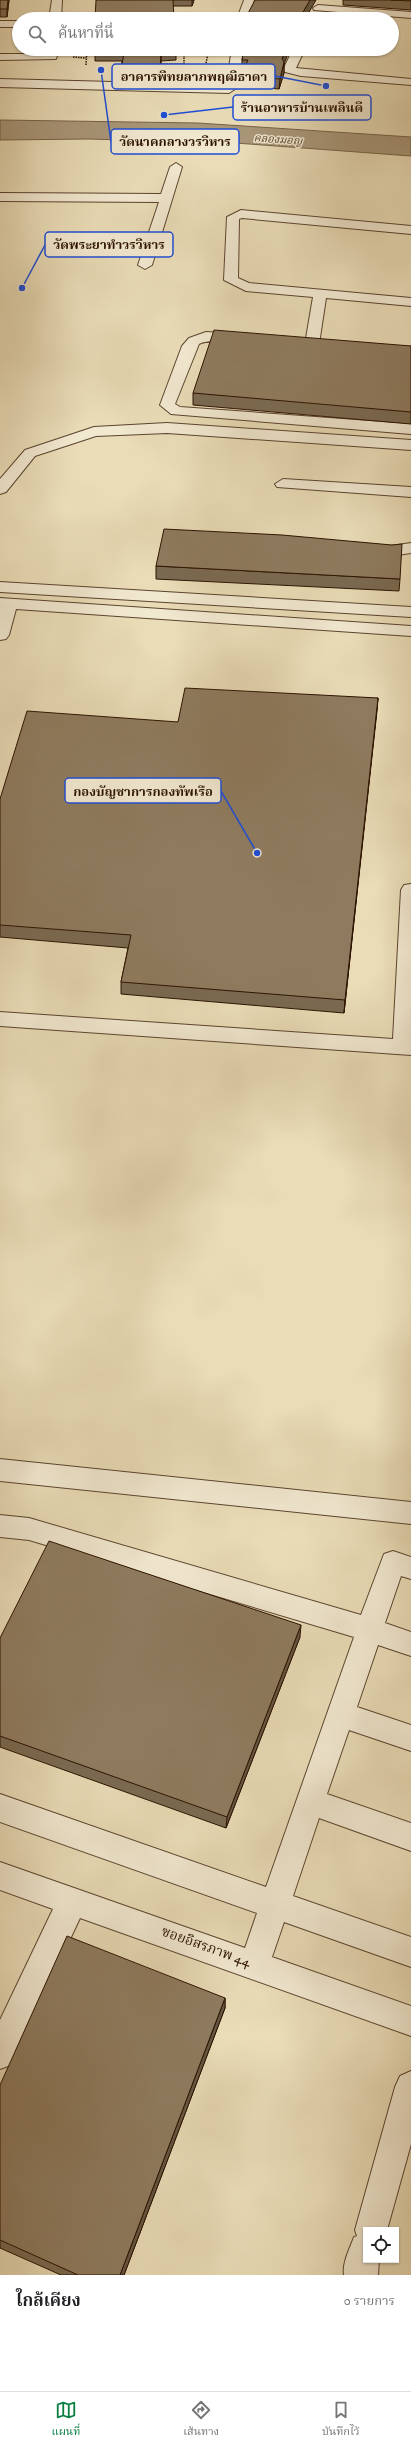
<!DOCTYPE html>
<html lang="th">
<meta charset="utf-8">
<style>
:root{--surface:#fff;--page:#f6f6f6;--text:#202124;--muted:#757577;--line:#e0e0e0;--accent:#0b8043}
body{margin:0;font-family:"IM FELL DW Pica","Noto Serif Thai",serif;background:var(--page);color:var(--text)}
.controls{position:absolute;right:12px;bottom:12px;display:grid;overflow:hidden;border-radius:0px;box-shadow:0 1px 3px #0004}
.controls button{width:36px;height:36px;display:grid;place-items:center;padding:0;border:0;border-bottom:1px solid var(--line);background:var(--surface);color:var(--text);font:20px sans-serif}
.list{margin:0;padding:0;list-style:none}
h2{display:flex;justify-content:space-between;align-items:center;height:52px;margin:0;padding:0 16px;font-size:17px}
h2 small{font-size:13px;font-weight:400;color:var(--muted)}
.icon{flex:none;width:22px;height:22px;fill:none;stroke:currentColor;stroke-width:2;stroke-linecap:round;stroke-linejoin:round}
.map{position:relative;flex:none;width:411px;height:2275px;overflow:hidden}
.search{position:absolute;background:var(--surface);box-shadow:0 1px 3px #0004;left:12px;right:12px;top:12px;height:44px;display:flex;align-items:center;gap:10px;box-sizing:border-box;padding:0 14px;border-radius:22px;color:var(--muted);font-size:15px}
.sheet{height:116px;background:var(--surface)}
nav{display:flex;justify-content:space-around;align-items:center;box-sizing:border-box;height:56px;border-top:1px solid var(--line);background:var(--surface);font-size:11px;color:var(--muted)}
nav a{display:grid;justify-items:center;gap:2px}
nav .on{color:var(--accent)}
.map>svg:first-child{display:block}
.water{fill:#a99779;stroke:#776249}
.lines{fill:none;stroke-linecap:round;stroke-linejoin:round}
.minor-casing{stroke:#5b442e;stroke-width:2}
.path{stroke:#2c1200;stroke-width:1.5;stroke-dasharray:1.5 1;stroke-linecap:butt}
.minor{fill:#f1e8d0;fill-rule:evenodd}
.wall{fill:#7a6a52;stroke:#2c1200}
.shaded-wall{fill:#635642;stroke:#2c1200}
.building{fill:#8e7b5f;stroke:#2c1200}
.labels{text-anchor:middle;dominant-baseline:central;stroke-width:3;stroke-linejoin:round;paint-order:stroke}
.far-water-label{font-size:11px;font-style:italic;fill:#5e4730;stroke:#f1e8d0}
.near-street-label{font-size:14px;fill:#2c1200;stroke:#f1e8d0}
.leader{fill:none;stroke:#1d4ed8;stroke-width:1.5}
.callout-dot{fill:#1d4ed8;stroke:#f1e8d0;stroke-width:1.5}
.callout{fill:#f1e8d0;stroke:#1d4ed8;stroke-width:1.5}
.callout-label{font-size:13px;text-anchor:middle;font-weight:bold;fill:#2c1200}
</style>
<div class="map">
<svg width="411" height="2275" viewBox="0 0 411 2275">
<rect width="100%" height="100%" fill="#e9dcb7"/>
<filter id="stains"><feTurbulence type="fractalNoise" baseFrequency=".005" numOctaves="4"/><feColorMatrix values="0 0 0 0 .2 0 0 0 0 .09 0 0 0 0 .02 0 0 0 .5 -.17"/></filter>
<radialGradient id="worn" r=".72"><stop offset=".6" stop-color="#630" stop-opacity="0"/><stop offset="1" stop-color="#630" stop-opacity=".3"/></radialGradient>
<!-- water -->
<path class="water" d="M0,120L198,123L411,137V156L222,142L219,143L89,139L0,140Z"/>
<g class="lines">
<!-- minor casing -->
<g class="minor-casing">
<path id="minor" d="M52,0H62L61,19H49Z
M244,0H254L249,19H237Z
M318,5L411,12V18L314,10L313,8Z
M0,21H19V27H0Z
M47,49H59L56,59L0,60V54H47Z
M232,49H244L238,87L229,93L0,87V79L226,85Z
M293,49H305L296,68L411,79V85L301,76L285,72L283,70Z
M176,163L182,167L152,265L145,269L138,265L159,202L0,201V193L161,194L170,167Z
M241,210L411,226V234L242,218L239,219L238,278L249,283L411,298V306L326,298L319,344L317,347H307L305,344L313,297L246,291L224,280L227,217Z
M206,332L241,334L248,338C242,347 212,337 199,344L175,404L180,407L411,424V434L171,414L160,405L182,346L189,338Z
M167,423L411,440V450L167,433L96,436L35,456L6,492L0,494V479L25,450L94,427Z
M283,479L411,487V497L277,487L275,484Z
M411,543V553L391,556L367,552L365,549L367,546H391Z
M0,582L411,607V617L0,592Z
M0,598L411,626V636L16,609L9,635L6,639L0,640Z
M411,884V1055L0,1026V1012L393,1039L401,890L404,885Z
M0,1459L411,1502V1524L0,1481Z
M0,1515L29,1518L361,1615L384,1554L393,1551L411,1557V1579L401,1576L385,1623L411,1632V1656L378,1645L357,1707L411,1725V1751L349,1730L327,1794L411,1823V1851L319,1818L293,1896L411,1937V1967L284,1922L272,1957L411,2006V2036L80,1918L11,2065L0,2069V2020L53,1909L0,1890V1862L245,1948L257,1913L0,1822V1794L266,1887L354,1637L29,1540L0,1537Z
M411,2071V2144L387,2230H366V2260H379L378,2275H344C342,2263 350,2248 354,2237L357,2236L355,2230L395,2087L400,2076Z"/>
</g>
<!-- path -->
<path class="path" d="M73,57L86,58
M159,64H184V49
M86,65L87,49
M205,68L209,49"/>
<!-- minor -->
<use href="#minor" class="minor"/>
</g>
<!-- wall -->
<path class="wall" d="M0,0H9L7,17H0Z
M96,0H194L192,6H173Z
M343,0H411V10L343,5Z
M95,49H176V60L161,61L160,80H121V71L122,61H95Z
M244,49H290L284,62V73L279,89L240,86L241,75L243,71H242V60Z
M411,346V424L193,405V393Z
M156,566L400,579L399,591L156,579Z
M378,698L344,1013L121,994V982L128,948L0,937V799L178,722Z
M300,1637L226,1828L0,1747V1638Z
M225,1998V2008L124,2275H61L0,2248V2085Z"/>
<!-- shaded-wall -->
<path class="shaded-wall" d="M8,0H9L7,17V9Z
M192,0H194L192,6Z
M310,0H316L305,19H299Z
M286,49H290L282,69V59Z
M161,52V61L160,80V71Z
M284,62V73L279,89L280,79Z
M378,698L377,711L344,1013L345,1000Z
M301,1625L300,1637L226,1828L227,1817Z
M225,1998V2008L124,2275H120Z"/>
<!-- building -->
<path class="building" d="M0,0H8L7,9H0Z
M96,0H173L174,19H95Z
M255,0H310L299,19H245Z
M391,0H411V1Z
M95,49H176V51L161,52L160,71H121L124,52H94Z
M244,49H286L282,59L284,62L280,79L241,75L248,60H242Z
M214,330L411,346V412L193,393Z
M164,529L282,535L392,545L402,544L400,579L156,566Z
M185,688L378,698L345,1000L121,982L131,935L0,925V799L27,711L178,722Z
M49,1541L301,1625L227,1817L0,1736V1638Z
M67,1936L225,1998L120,2275H78L0,2240V2085Z"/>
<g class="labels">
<!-- far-water labels -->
<g class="far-water-label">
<text transform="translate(278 140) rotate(4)">คลองมอญ</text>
</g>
<!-- near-street labels -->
<g class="near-street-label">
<text transform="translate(206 1947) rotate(20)">ซอยอิสรภาพ 44</text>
</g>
</g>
<!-- callouts -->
<path class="leader" d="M326 86L275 76M164 115L233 107M101 70L111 142M22 288L45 245M257 853L221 791"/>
<g class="callout-dot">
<circle cx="326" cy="86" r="4"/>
<circle cx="164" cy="115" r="4"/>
<circle cx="101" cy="70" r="4"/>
<circle cx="22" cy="288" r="4"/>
<circle cx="257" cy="853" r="4"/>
</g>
<g class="callout">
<rect x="112" y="64" width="163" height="25" rx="4"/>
<rect x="233" y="95" width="138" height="25" rx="4"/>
<rect x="111" y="129" width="128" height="25" rx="4"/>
<rect x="45" y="232" width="128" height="25" rx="4"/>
<rect x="65" y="778" width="156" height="25" rx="4"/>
</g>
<g class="callout-label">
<text x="194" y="81">อาคารพิทยลาภพฤฒิธาดา</text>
<text x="302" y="112">ร้านอาหารบ้านเพลินดี</text>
<text x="175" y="146">วัดนาคกลางวรวิหาร</text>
<text x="109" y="249">วัดพระยาทําวรวิหาร</text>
<text x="143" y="796">กองบัญชาการกองทัพเรือ</text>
</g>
<rect width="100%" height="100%" filter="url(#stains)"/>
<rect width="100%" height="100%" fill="url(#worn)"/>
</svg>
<div class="controls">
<button><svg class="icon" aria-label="locate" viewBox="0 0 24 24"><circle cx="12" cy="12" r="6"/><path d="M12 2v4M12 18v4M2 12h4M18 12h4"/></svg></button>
</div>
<div class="search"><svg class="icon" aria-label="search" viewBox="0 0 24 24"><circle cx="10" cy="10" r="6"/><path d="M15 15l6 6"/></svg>ค้นหาที่นี่</div>
</div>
<section class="sheet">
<h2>ใกล้เคียง<small>0 รายการ</small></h2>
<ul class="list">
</ul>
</section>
<nav>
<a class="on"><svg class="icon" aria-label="map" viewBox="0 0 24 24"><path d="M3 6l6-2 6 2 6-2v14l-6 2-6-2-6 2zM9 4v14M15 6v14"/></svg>แผนที่</a>
<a><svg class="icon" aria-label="directions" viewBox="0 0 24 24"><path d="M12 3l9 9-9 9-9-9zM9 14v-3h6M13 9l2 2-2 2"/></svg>เส้นทาง</a>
<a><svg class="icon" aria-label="saved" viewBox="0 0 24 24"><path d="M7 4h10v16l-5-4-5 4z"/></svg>บันทึกไว้</a>
</nav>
